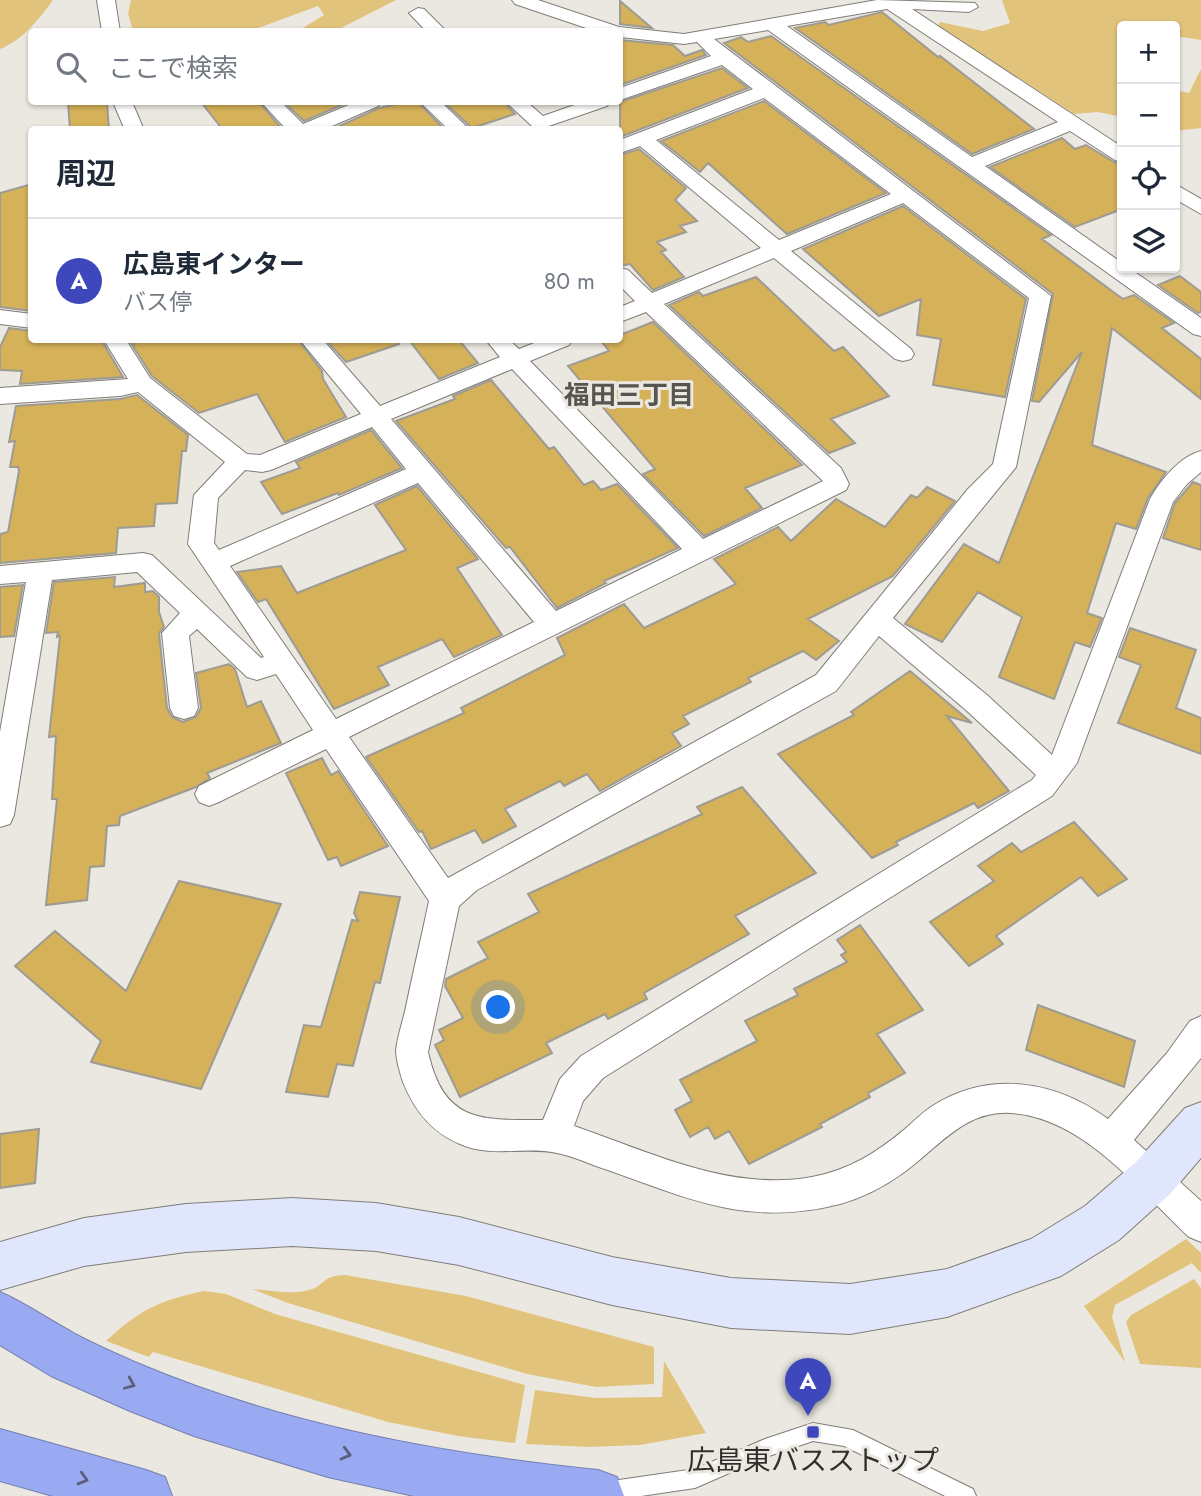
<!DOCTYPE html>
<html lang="ja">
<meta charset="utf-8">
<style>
:root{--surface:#fff;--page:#f2f2f3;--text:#1f2937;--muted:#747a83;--line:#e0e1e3;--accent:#3e48bc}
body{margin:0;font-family:Jost,"Noto Sans JP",sans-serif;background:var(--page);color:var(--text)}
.controls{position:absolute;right:21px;top:21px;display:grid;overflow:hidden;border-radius:7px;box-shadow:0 2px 5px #0004}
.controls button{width:63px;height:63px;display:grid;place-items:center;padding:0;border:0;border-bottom:2px solid var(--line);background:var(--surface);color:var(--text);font:35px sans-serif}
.you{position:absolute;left:499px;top:1008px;width:24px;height:24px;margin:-18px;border:5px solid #fff;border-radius:50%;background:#1a73e8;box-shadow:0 0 0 10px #1a73e833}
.badge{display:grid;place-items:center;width:46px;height:46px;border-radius:50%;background:var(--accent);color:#fff;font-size:23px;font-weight:700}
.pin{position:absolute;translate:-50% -58px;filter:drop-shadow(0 2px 4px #0008)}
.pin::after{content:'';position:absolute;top:37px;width:24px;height:21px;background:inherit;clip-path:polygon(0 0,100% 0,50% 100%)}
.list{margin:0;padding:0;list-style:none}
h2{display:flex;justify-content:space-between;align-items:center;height:91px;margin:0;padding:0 28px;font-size:30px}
h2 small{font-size:23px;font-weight:400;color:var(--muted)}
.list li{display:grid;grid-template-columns:46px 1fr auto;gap:21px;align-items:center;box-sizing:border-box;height:126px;padding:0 28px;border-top:2px solid var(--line)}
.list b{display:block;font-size:26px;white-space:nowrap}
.list p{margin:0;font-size:23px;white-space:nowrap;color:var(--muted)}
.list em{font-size:23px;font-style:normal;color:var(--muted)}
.icon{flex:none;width:38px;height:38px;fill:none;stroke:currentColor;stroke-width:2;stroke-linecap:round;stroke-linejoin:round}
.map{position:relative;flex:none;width:1201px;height:1496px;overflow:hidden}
.search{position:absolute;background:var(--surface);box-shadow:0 2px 5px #0004;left:28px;top:28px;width:595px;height:77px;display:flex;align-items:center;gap:18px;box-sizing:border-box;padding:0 24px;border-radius:7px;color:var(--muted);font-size:26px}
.panel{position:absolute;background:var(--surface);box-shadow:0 2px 5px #0004;left:28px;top:126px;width:595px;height:217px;border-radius:7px}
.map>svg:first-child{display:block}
.green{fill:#e2c37c}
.building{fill:#d5b159;stroke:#9d9b94;stroke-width:2}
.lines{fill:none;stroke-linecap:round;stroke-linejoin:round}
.lane-casing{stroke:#807d77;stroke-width:2}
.street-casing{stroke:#807d77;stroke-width:2}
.secondary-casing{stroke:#807d77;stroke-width:2}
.highway-casing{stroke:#747fad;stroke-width:2}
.lane{fill:#fff;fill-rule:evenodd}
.street{fill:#fff;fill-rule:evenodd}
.secondary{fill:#e0e6fb;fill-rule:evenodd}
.highway{fill:#99aaf2;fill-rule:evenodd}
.oneway{stroke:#5a607b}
.poi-dot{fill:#3e48bc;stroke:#ebe8e1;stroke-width:2.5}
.labels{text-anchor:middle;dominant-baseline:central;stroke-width:6;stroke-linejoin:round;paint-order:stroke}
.neighbourhood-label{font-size:26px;font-weight:bold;fill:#57554f;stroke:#ebe8e1}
.near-poi-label{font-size:28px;fill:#302f2c;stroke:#ebe8e1}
</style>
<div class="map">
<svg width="1201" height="1496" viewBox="0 0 1201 1496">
<rect width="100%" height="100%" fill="#ebe8e1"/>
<!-- green -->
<path class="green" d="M0,0H53C39,19 23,40 0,49Z
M131,0H396L335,31H298L324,15L318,6L250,31H133L128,14Z
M1002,0H1201V40L1182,37L1175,40V26H1122V117L1098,112L1074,114L938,26L940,22L983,31L1010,23Z
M1201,69V128L1175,131V90L1189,93Z
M1186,1239L1201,1253V1273L1192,1263L1115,1305L1112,1317L1125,1362L1084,1306Z
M345,1275L466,1296L654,1347V1384L596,1387L527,1374L288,1303L252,1289C270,1290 292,1295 309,1290C327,1285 320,1276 345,1275Z
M1194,1279L1201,1288V1368L1140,1364L1126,1322L1131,1315Z
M204,1291L226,1294L275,1314L525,1385L515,1443L458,1436L388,1422L153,1352L149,1357L106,1341C141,1309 158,1301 204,1291Z
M664,1361L706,1433L640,1445L588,1447L526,1444L535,1390L596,1398L662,1397Z"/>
<!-- building -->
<path class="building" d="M620,1L652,28L620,24Z
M882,12L938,57L940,56L1034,129L972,154L795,28L825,22L829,25Z
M771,36L1051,235L1042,239L1116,294L1123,299L1134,295L1174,323L1162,328L1201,359V399L1112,328L1092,445L1166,472L1148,498L1136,529L1116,523L1087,613L1102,618L1090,647L1075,642L1054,699L999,677L1022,617L978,592L942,642L905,624L964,544L999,563L1082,352L1039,402L1032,401L1053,294L724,43L741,37L748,42Z
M620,40L673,45L685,56L702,50L706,55L620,85Z
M722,68L748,88L620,137V102Z
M764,101L886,193L787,234L708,163L700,172L661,141Z
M68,102H107L109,130H70Z
M201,102H259L283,130H223Z
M284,102H349L304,121Z
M405,102H418L445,130H331L379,108Z
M444,102H504L515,114L472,128Z
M1062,138L1075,149L1086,145L1114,162L1122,164V209L1075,227L990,167Z
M639,149L686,188L675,200L697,221L680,226L686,232L657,242L666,250L661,252L684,277L653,290L630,264L620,266V155Z
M32,184V311L0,307V193Z
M903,206L1026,299L1005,397L933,385L941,339L917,335L921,299L879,316L803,249Z
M1180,276L1201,292V312L1198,313L1158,285Z
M756,277L834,351L843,347L889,396L831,419L855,443L829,453L669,305L699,292L703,296Z
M653,322L802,465L745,488L762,508L704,536L643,474L655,469L568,366L609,351L601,341L620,340V335Z
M9,328L32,331V340L102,341L123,377L20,384L22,371L0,370V347Z
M132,340H298L322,371L323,379L346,417L285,442L257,394L199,413L152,376L131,343L134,344Z
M326,340H398L399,344L346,362Z
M409,340H459L478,363L439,379Z
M491,380L549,449L554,447L584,485L593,481L601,490L617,484L678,548L604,581L606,583L557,608L510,547L506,548L396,421L455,399L453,396Z
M137,395L188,435L186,451H182L177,503L156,504L154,526L118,528L116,553L0,563V534L8,532L19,471L18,467H10L15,441L9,442L16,406L120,399Z
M371,430L402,468L339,495L338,493L282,514L261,482L300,468L296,462Z
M1193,482L1201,485V550L1163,538L1175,503Z
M417,486L478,559L457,568L502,635L454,657L442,639L378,667L389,685L334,709L266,599L258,602L237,572L281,566L297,593L406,550L375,505Z
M927,487L955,501L893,576L808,619L839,641L816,660L803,651L748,678L751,682L683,716L689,724L672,733L681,746L600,791L587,774L564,786L560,781L505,809L516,826L483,843L475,830L431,849L422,831L419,832L366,757L464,713L461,708L565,655L557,638L624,604L644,628L736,584L714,559L778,527L791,541L836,499L885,527L911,495L917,498Z
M115,577L114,587L145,583V592L153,591L159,597V612L164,627L159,633L167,708L172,717L183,722L196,717L201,708L196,673L229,664L235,669L247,707L261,701L281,743L207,773L210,778L196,787L120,816L119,825L107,826L104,866L90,867L87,900L46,905L57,799H52L56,736L49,737L60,636L57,637L58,632L46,633L54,582Z
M23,585L14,636L0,637V587Z
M1130,628L1196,650L1176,708L1201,718V754L1118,723L1141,665L1119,657Z
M910,671L972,723L947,716L1009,791L978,808L974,803L896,842L898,845L872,858L778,754L854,715L851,712Z
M322,758L331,775L338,771L388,846L341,866L337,857L328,860L286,773Z
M742,787L816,873L735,916L749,934L644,993L647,999L608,1019L605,1014L546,1043L552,1053L460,1097L435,1045L444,1040L439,1030L463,1018L445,986L446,979L488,958L478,942L539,912L528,894L702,814L697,807Z
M1074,822L1127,879L1098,896L1081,877L996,936L1003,944L969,966L930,922L994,881L978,866L1012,843L1021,852Z
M179,881L281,904L201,1089L91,1062L101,1041L15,966L55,931L126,991Z
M360,892L400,897L380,983L375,982L353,1066L337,1064L328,1097L286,1092L304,1025L321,1027L352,920L358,921L354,913Z
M860,925L923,1010L877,1034L905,1073L868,1093L870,1097L820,1124L822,1127L749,1164L729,1131L715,1139L708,1127L690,1137L675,1110L692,1101L680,1080L757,1041L745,1021L798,995L794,989L847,962L841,955L846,952L837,940Z
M1038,1005L1135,1041L1124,1087L1026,1050Z
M39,1129L35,1183L0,1188V1134Z"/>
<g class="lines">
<!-- lane casing -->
<g class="lane-casing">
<path id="lane" d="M813,1423L853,1430L973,1489L976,1496H945L844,1446L813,1441L766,1457L695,1488L641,1496H597L595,1492L598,1485L605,1482L695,1469L765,1439Z"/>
</g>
<!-- street casing -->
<g class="street-casing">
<path id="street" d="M97,0H115L120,32H102Z
M512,0H538L619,27L684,34L877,0L975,3L978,7L969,12L912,9L1122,147V162L1115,160L1070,131L985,166L1122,263V268H1129L1201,318V336L1193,334L768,30L714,39L1051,296L1016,467L893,618L987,695L1052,755L1150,499C1161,480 1179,457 1201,451V472L1187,484L1173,502L1077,763L1052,796L603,1078L583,1101L574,1126C650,1152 730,1192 812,1177C849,1170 876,1153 905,1129C914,1121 924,1111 934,1105C991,1070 1056,1081 1108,1119L1167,1053L1190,1021L1201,1016V1058L1134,1140L1201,1201V1242L1189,1237C1139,1190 1083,1117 1010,1113C964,1110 937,1149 903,1173C885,1186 862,1198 840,1204C749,1227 692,1200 608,1170C591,1165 574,1156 557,1153C525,1146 491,1158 460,1144C431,1132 414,1110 403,1082C400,1073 396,1059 396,1050C398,1034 404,1018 407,1002C414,968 422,935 429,901L326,749L219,802L209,806L199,802L195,794L199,786L313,730L276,674L257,680L247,677L197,629L189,636L198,708L194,716L184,719L174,716L170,708L162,633L180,613L137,572L52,580L14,815L10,824L0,827V732L26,582L0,584V566L143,553L152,555L261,658L264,657L188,544L194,495L225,462L138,392L120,396L0,404V388L128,379L104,340H126L150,378L247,454L260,455L361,414L300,340H323L380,406L500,357L486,340H509L519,349L542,340H572L569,345L530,361L703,539L823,481L646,312L620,322V307L635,301L620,286V268L628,270L652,293L761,248L640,146L620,153V140L753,89L722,65L620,100V88L711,56L697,42L684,44L620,37V32H598L515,4ZM887,9L1058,122L972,157L787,26ZM764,98L891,194L779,240L656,140ZM903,203L1029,298L993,464L968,489L816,675L448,878L349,737L846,490L849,484L841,468L664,304L774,258L895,359L903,361L911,359L914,354L911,349L791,251ZM512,369L682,549L556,611L391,419ZM372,427L406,469L219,550L214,543L218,498L245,470L262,472L271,470ZM418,483L534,622L336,719L230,566ZM879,636L967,711L1036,775L1032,780L581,1056L560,1079L543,1120C480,1120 444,1123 428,1052L459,906L477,890L836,691Z
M418,8L424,9L447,32H427L409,13Z
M113,102H132L144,130H125Z
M261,102H281L303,124L356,102H381L378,106L323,130H287Z
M420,102H441L470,130H449Z
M506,102H527L543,116L583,102H610L607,106L540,129L533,127Z
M1175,184L1201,199V214L1175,199Z
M0,310L32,314V328L0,324Z"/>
</g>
<!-- secondary casing -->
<g class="secondary-casing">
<path id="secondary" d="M1201,1102V1158L1170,1194L1119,1240L1061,1276L947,1317L850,1334L731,1328L612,1305L459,1265L376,1251L292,1246L186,1252L84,1266L0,1290V1242L84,1218L186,1204L292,1198L376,1203L459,1217L612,1257L731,1278L850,1284L947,1269L1031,1239L1085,1206L1136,1162L1185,1108Z"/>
</g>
<!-- highway casing -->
<g class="highway-casing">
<path id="highway" d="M0,1292C25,1303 46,1318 70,1331C91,1343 115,1353 137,1363C283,1425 441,1454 598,1470L617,1477L624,1496H414L328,1477L194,1436L130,1411L51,1376L0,1345Z
M0,1429L146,1470L165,1477L172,1496H53L0,1481Z"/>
</g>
<!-- lane -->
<use href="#lane" class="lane"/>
<!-- street -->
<use href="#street" class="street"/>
<!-- secondary -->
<use href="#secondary" class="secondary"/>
<!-- highway -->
<use href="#highway" class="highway"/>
</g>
<!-- one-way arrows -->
<defs><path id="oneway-chevron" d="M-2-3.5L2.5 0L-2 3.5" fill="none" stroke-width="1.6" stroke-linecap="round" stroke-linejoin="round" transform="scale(1.75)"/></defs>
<g class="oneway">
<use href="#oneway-chevron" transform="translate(130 1384) rotate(23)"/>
<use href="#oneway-chevron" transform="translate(346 1454) rotate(15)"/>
<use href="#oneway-chevron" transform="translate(83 1479) rotate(16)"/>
</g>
<!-- markers -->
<rect class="poi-dot" x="806" y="1425" width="14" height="14" rx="3.5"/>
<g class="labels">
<!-- neighbourhood labels -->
<g class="neighbourhood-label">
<text x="629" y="395">福田三丁目</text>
</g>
<!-- near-poi labels -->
<g class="near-poi-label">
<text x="813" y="1460">広島東バスストップ</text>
</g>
</g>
</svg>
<div class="controls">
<button>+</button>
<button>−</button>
<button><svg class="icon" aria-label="locate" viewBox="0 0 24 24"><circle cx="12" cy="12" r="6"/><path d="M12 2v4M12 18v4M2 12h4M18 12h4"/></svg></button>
<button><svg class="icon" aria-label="layers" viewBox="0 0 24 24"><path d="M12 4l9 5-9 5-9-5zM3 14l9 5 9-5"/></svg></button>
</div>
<div class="you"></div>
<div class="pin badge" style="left:808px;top:1416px">A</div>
<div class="search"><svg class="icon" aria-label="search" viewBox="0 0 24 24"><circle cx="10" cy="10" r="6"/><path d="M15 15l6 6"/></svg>ここで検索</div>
<section class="panel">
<h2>周辺<small></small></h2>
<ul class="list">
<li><span class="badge">A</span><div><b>広島東インター</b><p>バス停</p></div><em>80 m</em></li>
</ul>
</section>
</div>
